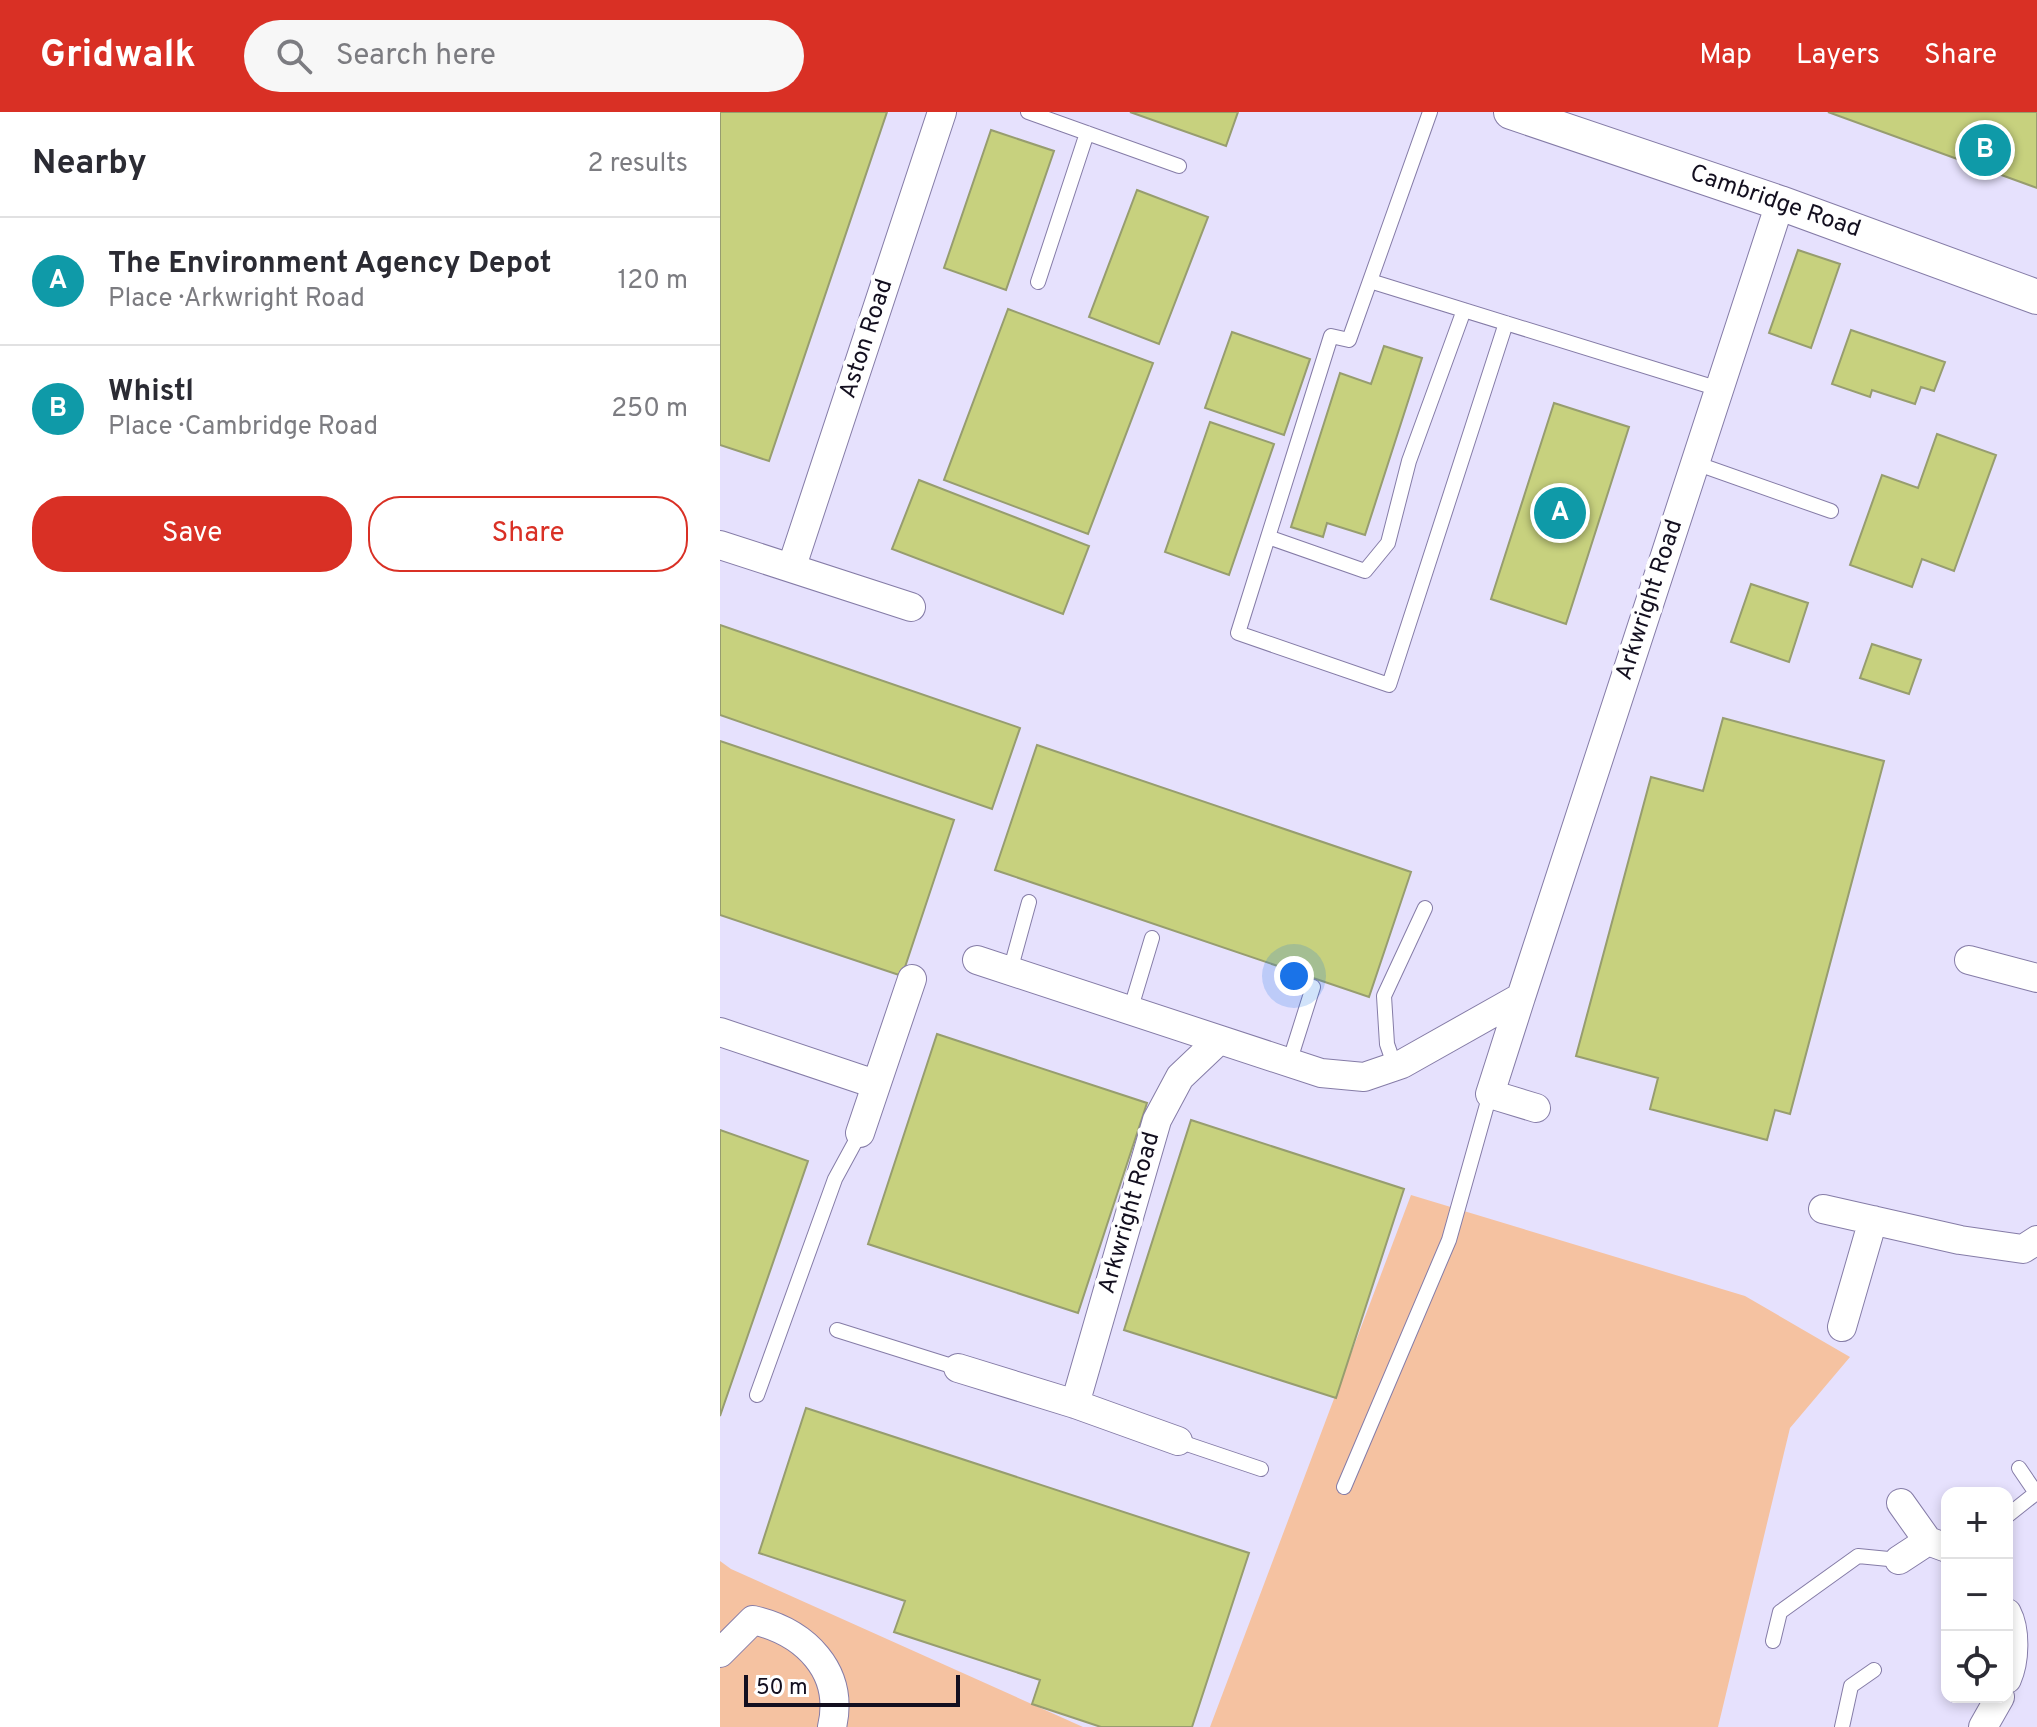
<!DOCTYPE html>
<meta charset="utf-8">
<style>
:root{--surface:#fff;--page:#f7f7f7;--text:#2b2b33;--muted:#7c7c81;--line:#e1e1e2;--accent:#d93025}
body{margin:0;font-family:Overpass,sans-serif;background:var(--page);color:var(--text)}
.controls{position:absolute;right:24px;bottom:24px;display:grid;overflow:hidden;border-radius:16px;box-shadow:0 4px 12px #0003}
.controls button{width:72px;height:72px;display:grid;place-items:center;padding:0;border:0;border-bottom:2px solid var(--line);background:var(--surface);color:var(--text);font:40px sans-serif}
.scale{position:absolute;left:24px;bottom:20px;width:216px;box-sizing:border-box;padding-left:8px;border:4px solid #130f1f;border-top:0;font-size:22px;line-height:28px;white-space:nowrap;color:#130f1f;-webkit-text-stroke:6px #fff;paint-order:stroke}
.you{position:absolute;left:574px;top:864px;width:28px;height:28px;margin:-20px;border:6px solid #fff;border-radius:50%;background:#1a73e8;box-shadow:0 0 0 12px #1a73e833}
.badge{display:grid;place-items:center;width:52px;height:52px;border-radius:50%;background:var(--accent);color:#fff;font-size:26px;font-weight:700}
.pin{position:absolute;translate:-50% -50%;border:4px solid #fff;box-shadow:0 2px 8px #0006}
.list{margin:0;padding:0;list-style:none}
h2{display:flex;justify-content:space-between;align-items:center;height:104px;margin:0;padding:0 32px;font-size:34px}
h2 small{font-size:26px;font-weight:400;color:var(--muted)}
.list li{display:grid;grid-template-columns:52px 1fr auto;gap:24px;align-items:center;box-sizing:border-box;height:128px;padding:0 32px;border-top:2px solid var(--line)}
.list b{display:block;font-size:30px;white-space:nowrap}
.list p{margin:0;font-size:26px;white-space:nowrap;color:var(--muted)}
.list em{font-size:26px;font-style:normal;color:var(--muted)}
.actions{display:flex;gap:16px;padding:24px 32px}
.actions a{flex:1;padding:18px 0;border:2px solid var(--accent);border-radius:32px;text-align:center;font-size:28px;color:var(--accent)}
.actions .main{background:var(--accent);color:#fff}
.icon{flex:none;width:44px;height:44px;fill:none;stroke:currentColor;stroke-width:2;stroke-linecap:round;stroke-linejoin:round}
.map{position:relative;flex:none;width:1317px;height:1615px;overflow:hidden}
header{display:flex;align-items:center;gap:48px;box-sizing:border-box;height:112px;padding:0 40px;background:var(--accent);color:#fff}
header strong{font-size:38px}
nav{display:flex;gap:44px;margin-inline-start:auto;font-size:28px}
.search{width:560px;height:72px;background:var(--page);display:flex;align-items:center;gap:20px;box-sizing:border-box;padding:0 28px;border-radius:44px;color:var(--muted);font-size:30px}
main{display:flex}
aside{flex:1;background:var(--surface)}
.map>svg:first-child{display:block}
.green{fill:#f5c2a1}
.building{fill:#c7d17e;stroke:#979d6f;stroke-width:2}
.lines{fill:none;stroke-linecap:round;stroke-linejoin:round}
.service-casing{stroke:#857ca7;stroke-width:16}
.minor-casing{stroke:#857ca7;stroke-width:30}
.tertiary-casing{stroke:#857ca7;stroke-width:36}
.service{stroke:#fff;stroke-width:14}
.minor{stroke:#fff;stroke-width:28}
.tertiary{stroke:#fff;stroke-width:34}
.labels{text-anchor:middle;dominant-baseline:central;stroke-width:8;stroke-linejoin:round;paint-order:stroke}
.street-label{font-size:24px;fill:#130f1f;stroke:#fff}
</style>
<header>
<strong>Gridwalk</strong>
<div class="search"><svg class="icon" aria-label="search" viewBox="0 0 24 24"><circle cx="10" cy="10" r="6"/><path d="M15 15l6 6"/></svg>Search here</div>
<nav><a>Map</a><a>Layers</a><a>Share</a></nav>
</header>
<main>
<aside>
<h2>Nearby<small>2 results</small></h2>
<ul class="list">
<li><span class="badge" style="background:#0f9aa8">A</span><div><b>The Environment Agency Depot</b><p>Place · Arkwright Road</p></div><em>120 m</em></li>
<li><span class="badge" style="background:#0f9aa8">B</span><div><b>Whistl</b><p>Place · Cambridge Road</p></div><em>250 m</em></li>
</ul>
<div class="actions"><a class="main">Save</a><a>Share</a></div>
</aside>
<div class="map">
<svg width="1317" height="1615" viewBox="0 0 1317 1615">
<rect width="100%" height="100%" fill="#e6e1fd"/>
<!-- green -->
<path class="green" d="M691,1083L1025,1184L1130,1245L1070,1316L998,1615H490Z
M0,1449L11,1457L363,1615H0Z"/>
<!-- building -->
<path class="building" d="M0,0H167L49,349L0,333Z
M410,0H518L506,34Z
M1108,0H1317V76Z
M271,18L334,39L286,178L224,156Z
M417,78L488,105L439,232L369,205Z
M1078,138L1120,152L1091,236L1049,221Z
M288,197L433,251L368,422L224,368Z
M1131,218L1225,250L1214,279L1201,275L1195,292L1152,278L1150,285L1112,272Z
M512,220L590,247L564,323L485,296Z
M664,234L702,246L645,423L607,411L603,425L571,415L620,261L651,272Z
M834,291L909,315L846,512L771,487Z
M490,310L554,332L509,463L445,440Z
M1217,322L1276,343L1234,459L1202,447L1192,475L1130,453L1162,363L1198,376Z
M199,368L369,434L343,502L172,437Z
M1031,472L1088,491L1069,550L1011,530Z
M0,513L300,616L272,697L0,603Z
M1152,532L1201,548L1189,582L1140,566Z
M1003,606L1164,649L1070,1002L1055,998L1047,1028L930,997L938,966L856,944L931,665L983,679Z
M0,629L234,708L182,864L0,803Z
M317,633L691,760L649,885L275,758Z
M217,922L427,991L358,1201L148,1132Z
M471,1008L684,1077L616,1286L404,1218Z
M0,1018L88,1049L0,1304Z
M86,1296L529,1441L472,1615H381L312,1592L320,1568L174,1520L185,1489L39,1441Z"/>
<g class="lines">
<!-- service casing -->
<g class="service-casing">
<path id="service" d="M308,0L459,54
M710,0L629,228L611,224L518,521L669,573L786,211
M650,169L999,277
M318,170L367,21
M975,351L1111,399
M548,425L645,459L668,431L689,349L744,198
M290,859L309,790
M410,899L432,826
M569,951L593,875
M675,955L667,932L664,884L705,796
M117,1218L238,1256
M37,1283L115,1067L140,1021
M458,1329L541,1357
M624,1375L729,1128L770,982
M1287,1404L1316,1381L1299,1356
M1053,1529L1060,1500L1138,1444L1179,1448
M1122,1615L1131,1574L1154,1558"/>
</g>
<!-- minor casing -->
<g class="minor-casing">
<path id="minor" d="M0,433L191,495
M72,454L222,0
M257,848L601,961L644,965L682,952L801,885L1060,91
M1249,848L1317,866
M801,885L770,982L816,996
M0,920L155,972
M140,1021L192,867
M1103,1097L1240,1128L1303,1137L1317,1128
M1122,1215L1153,1108
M238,1256L355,1292L458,1329
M355,1292L437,1008L460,965L499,928
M1181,1391L1208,1429
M1179,1448L1208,1429L1227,1436
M1287,1501C1296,1518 1295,1549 1287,1567
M0,1541L33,1508C85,1520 125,1559 112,1615
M1263,1615L1280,1585"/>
</g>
<!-- tertiary casing -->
<g class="tertiary-casing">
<path id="tertiary" d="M791,0L1060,91L1317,185"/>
</g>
<!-- service -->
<use href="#service" class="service"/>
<!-- minor -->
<use href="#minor" class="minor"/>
<!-- tertiary -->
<use href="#tertiary" class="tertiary"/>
</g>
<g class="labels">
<!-- street labels -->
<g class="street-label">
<text transform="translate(1055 90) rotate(19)">Cambridge Road</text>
<text transform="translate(147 227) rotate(-72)">Aston Road</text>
<text transform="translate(930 488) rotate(-72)">Arkwright Road</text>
<text transform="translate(410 1101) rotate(-74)">Arkwright Road</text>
</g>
</g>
</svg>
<div class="controls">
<button>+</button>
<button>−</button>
<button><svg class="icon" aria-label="locate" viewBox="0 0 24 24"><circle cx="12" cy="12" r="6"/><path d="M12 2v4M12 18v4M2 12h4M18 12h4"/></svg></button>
</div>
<div class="scale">50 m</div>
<div class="you"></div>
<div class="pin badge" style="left:840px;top:401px;background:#0f9aa8">A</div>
<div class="pin badge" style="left:1265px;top:38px;background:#0f9aa8">B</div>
</div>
</main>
